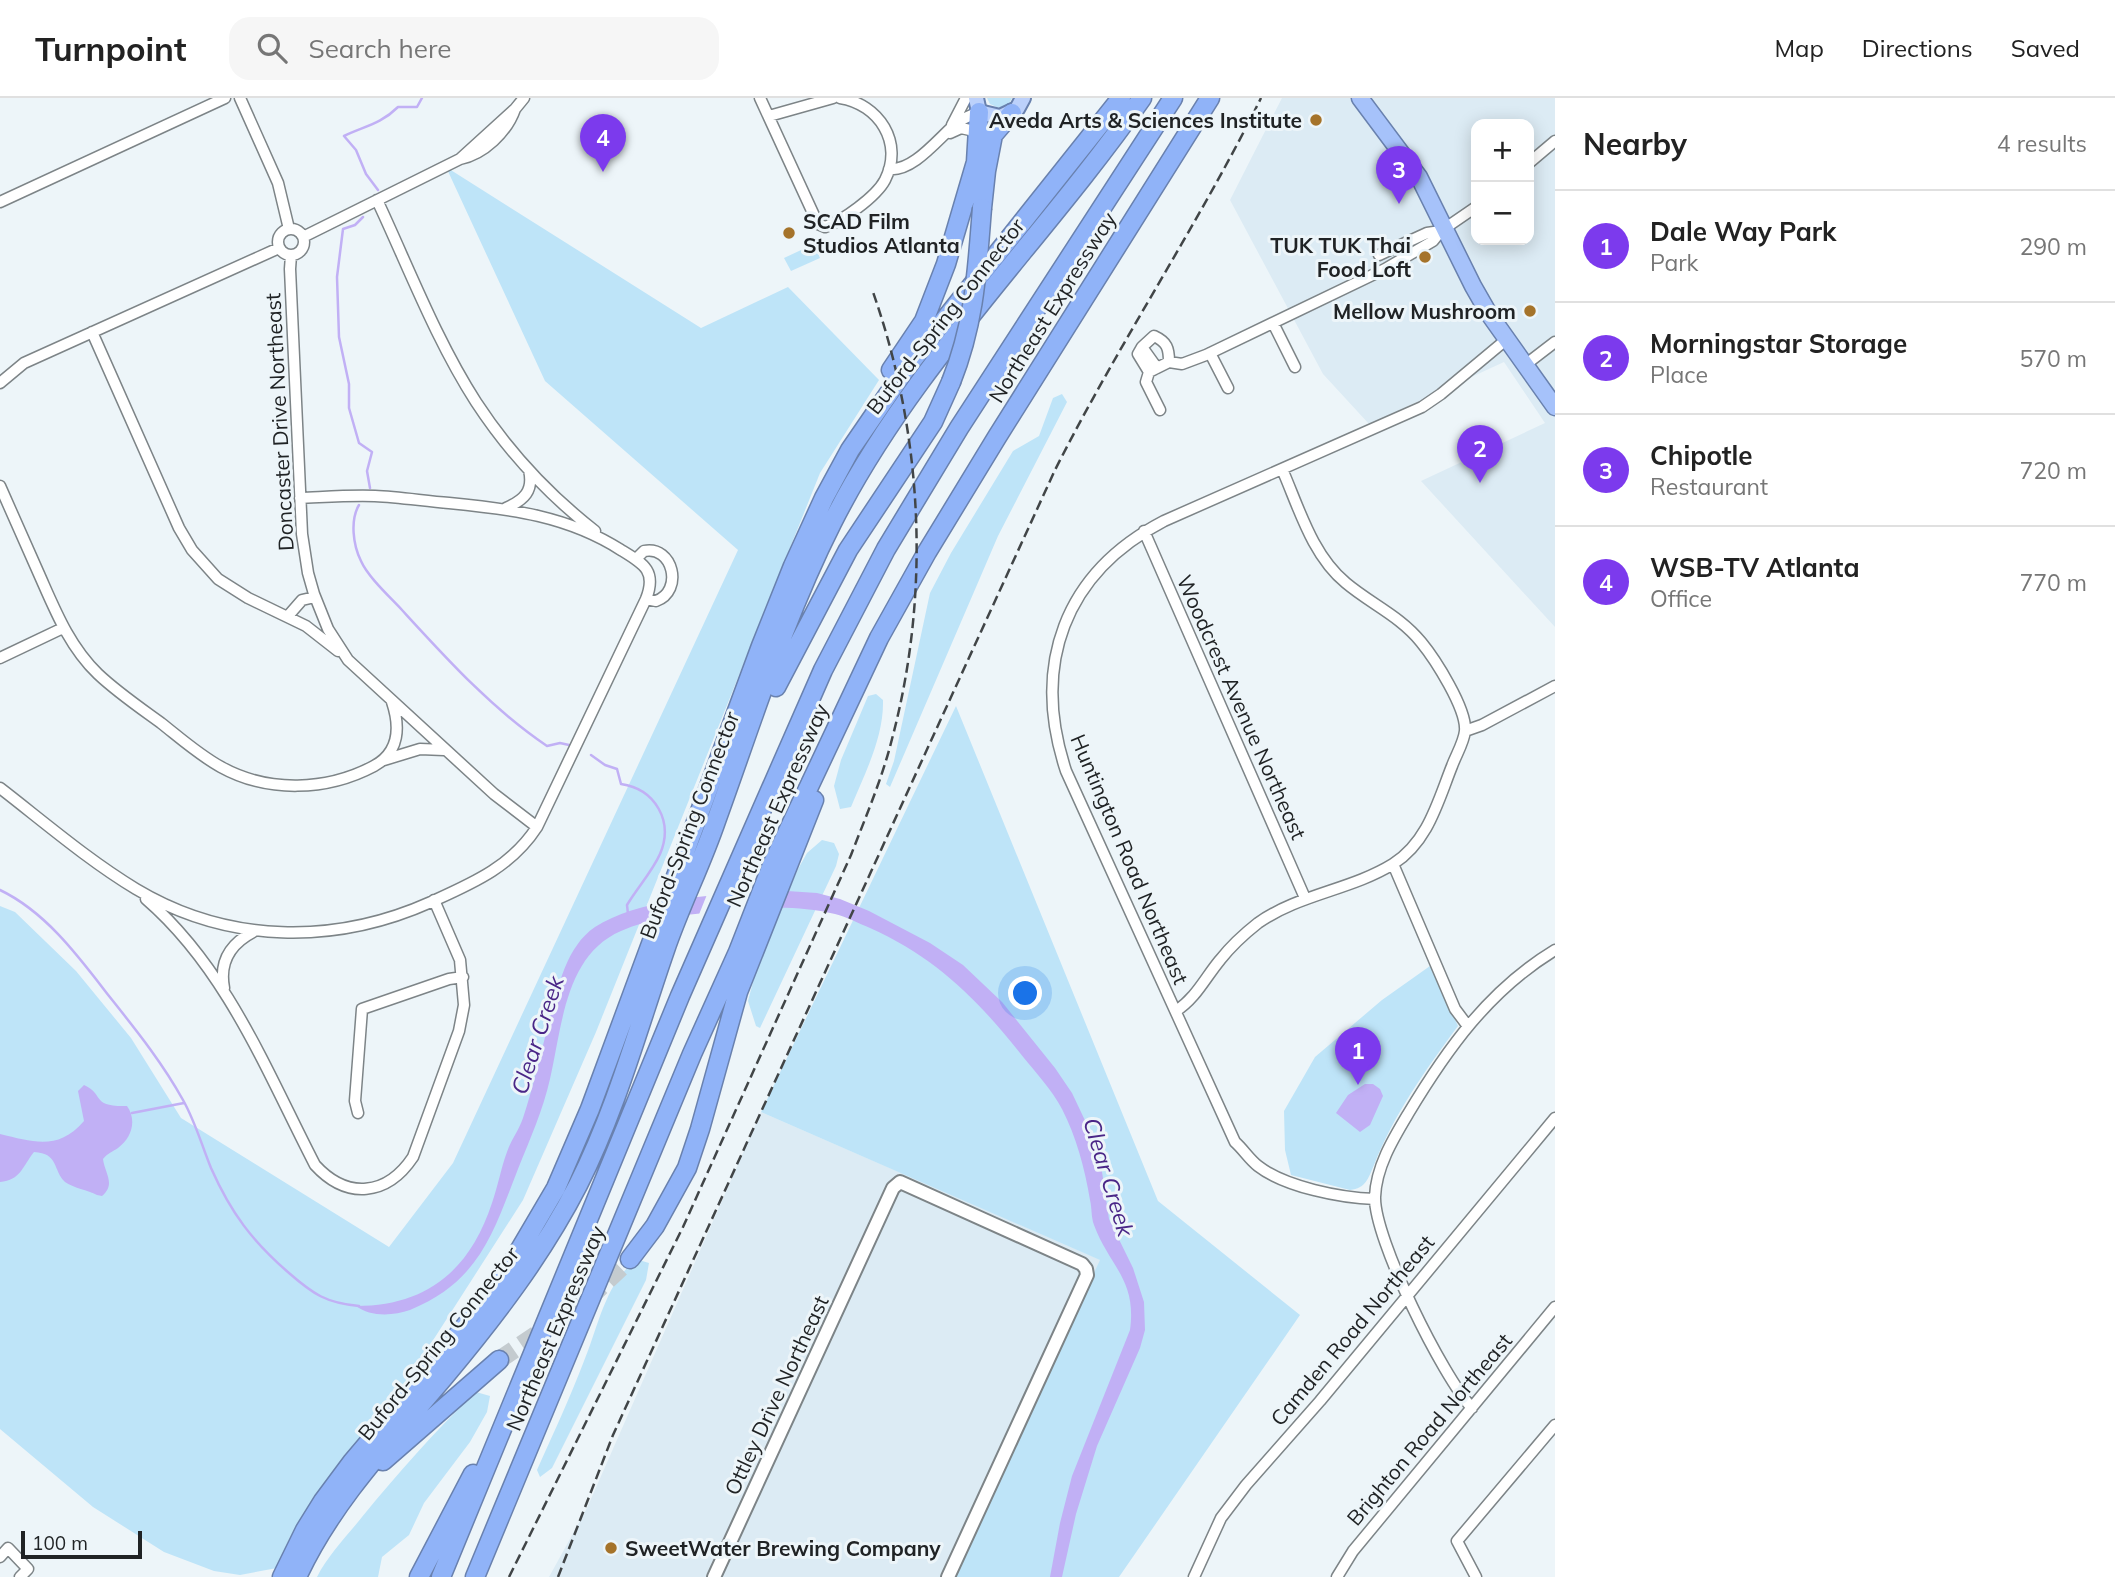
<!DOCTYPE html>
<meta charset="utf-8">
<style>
:root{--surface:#fff;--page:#f6f6f6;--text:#222;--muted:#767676;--line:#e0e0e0;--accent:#7c3aed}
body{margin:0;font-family:Mulish,sans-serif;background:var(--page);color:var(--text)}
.controls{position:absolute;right:21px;top:21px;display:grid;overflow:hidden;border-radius:14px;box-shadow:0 4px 18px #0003}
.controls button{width:63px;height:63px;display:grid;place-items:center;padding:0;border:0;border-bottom:2px solid var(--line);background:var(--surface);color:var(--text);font:35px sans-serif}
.scale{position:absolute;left:21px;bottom:18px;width:121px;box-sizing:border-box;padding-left:7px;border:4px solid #202325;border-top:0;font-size:19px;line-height:24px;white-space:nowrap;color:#202325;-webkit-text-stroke:5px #edf5f9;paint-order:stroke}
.you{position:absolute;left:1026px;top:896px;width:24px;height:24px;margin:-18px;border:5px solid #fff;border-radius:50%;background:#1a73e8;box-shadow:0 0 0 10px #1a73e833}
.badge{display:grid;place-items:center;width:46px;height:46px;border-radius:50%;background:var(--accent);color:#fff;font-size:23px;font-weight:700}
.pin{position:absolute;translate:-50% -58px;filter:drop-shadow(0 2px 4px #0008)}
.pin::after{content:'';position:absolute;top:37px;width:24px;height:21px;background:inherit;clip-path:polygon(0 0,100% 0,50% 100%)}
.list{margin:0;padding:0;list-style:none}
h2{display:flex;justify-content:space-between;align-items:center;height:91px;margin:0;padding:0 28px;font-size:30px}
h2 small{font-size:23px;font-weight:400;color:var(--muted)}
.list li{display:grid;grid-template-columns:46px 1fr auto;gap:21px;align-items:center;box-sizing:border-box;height:112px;padding:0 28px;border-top:2px solid var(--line)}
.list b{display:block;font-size:26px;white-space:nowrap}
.list p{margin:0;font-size:23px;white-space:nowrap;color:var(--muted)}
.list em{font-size:23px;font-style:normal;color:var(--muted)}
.icon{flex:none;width:38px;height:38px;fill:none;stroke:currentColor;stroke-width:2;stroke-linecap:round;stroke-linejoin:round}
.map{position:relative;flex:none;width:1555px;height:1479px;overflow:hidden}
header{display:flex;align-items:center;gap:42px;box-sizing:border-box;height:98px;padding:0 35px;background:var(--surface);border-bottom:2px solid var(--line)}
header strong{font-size:33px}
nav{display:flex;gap:38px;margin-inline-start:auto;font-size:24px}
.search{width:490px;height:63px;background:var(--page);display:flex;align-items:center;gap:18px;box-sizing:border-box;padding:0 24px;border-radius:21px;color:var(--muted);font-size:26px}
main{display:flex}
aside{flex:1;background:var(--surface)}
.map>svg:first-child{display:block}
.built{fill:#dcebf4;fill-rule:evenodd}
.green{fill:#bee4f8}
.water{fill:#c1b0f5}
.pier{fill:#edf5f9}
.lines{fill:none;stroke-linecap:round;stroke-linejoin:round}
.stream{stroke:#c1b0f5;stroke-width:2.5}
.motorway-tunnel{stroke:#c4cbcf;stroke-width:18;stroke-dasharray:18 9;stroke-linecap:butt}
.minor-casing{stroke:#7d8487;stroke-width:13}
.tertiary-casing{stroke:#7d8487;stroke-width:16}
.primary-casing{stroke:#6981ae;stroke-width:18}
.trunk-casing{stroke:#6981ae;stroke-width:19}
.motorway-casing{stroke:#6981ae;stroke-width:21}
.minor{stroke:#fff;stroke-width:10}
.tertiary{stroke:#fff;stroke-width:12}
.primary{stroke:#bcd1fb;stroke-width:14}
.trunk{stroke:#a6c2fa;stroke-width:16}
.motorway{stroke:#90b3f8;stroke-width:18}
.rail{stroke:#414547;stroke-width:2.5;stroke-dasharray:10 5;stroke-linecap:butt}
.motorway-bridge-casing{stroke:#6981ae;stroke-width:21;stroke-linecap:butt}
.motorway-bridge{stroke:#90b3f8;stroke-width:18}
.poi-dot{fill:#a5732a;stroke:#edf5f9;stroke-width:2.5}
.labels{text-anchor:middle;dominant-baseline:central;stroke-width:6;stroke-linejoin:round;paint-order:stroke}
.poi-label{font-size:21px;font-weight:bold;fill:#202325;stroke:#edf5f9;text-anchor:end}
.street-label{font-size:21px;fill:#202325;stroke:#edf5f9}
.water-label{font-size:23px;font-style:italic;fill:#4a2687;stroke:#edf5f9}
</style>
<header>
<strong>Turnpoint</strong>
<div class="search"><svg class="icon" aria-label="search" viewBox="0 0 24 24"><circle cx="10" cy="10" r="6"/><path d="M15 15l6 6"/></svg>Search here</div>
<nav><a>Map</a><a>Directions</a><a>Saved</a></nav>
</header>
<main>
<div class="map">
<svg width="1555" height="1479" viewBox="0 0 1555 1479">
<rect width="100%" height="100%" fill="#edf5f9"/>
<!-- built -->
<path class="built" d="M1282,0H1555V529L1421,383L1545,325L1504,264L1369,326L1323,276L1230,102ZM1476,26H1529V142H1476Z
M761,1014L1101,1162L953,1479H549L587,1410Z"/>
<!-- green -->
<path class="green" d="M987,0H1012L1008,7L999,10L990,6Z
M446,69L701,230L788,189L879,282L820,375L596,934L523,1102L405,1286L290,1439L277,1470L240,1477L214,1473L164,1454L93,1409L0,1331V808L15,814L76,873L131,940L181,1020L389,1149L453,1065L738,452L545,283Z
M814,146L820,160L791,173L784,160Z
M1062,296L1067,304L998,438L890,689L886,686L894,663L930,495L951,455L1013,353L1039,338L1053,300Z
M876,596L883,602C884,639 865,675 851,709L840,711L834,688L841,662L868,598Z
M956,608L1158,1103L1300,1217L1119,1479H953L1100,1162L761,1014Z
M822,742L834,745L839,756L836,768L760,930L756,928L748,903L758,865L798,771L807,755Z
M1430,868L1458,928C1426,971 1394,1016 1374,1067C1368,1081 1366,1090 1350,1092L1291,1077L1285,1052L1284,1013L1315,959L1382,902Z
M639,1162L649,1165L646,1182L552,1370L540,1379L537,1372C553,1336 570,1300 584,1263C597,1233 607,1177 639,1162Z
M476,1294L490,1298L487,1314L470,1344L424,1405L409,1437L382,1459L378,1479H317C328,1457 347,1438 362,1419C398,1375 435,1333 476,1294Z"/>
<!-- water -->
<path class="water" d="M787,793L817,795L840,801L869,813L930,845L963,867L1002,904L1055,970L1072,995L1090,1033L1101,1067L1109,1121L1133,1170L1144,1204L1145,1232L1140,1250L1097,1348L1076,1416L1062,1479H1050L1060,1425L1072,1378L1130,1232C1137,1181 1109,1168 1094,1127C1091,1119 1092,1110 1090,1102C1085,1071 1076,1038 1062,1011C1052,992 1037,976 1024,960C979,903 937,860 870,830C858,825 847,819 835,816C794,806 755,810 714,814C683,817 650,820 621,833C565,857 562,929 550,981C543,1012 530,1041 518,1071C493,1135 480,1183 410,1212C393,1218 370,1219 356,1208C427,1208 470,1172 492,1105C498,1088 501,1070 507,1054C511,1042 519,1032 523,1020C533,990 540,958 548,928C557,895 564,850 595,829C643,798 731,795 787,793Z
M1365,986H1373L1380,991L1383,998L1370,1027L1360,1034L1336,1015L1348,997Z
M84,987C105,996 90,1009 127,1008C137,1022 132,1040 118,1050C112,1054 108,1055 103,1061C105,1076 116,1086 102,1098L97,1097C88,1092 73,1090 65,1084C53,1073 59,1055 34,1054C22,1069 21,1082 0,1084V1036C34,1044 58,1053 84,1023L78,993Z"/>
<!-- pier -->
<path class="pier" d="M788,789L761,813L698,819L708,794Z"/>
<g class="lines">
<!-- stream -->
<path class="stream" d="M378,92L366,76L356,52L344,38C365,28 381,26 398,9H417L422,0
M363,119L355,127L343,131L337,179L339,239L349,286V310L359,345L372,354L367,373L370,390
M359,407C350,422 353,447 361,463C368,479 390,499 402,512C446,560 492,611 547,648L560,645L569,647
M591,657L605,667L617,671L621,686C655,691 674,723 660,756C652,774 637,790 627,807L628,816
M0,792C46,814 79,859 109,898C136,932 162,964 183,1002C195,1023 202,1048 211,1070C231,1115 252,1143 289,1175C313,1196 326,1205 359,1208
M132,1015L184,1005"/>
<!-- motorway-tunnel -->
<path class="motorway-tunnel" d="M499,1262L587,1202L630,1161"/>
<!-- minor casing -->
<g class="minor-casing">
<path id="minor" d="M240,0L278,85L289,131
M760,0L818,126L825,129C842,123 876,99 885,82C904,45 879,6 840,0
M769,18L833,0
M952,27L966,0
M950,35L961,30L970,32L979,39
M460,61L515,11L524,0
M1529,65L1555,43
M889,71C914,74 940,38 958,24C964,20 972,17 979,14
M377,102C408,168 436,242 476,304C508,353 549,397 595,433
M0,104L225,0
M278 144a13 13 0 1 1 26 0a13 13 0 1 1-26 0Z
M303,139L460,61C484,56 507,34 515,11
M291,157L290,171L302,436L308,475L314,496L328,531L348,562L494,696L537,729
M1379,157L1427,135L1441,133
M1273,225L1295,269
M92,234L179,430L192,452L218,481L248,500L306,528L338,553
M1142,249L1154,238C1167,244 1169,250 1169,264
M1210,255L1228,290
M1525,267L1555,244
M1157,270L1142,249L1138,256L1149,274L1169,264L1182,266L1206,257L1385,171L1433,143L1441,133L1476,109
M1149,274L1146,284L1160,312
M0,285L24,265L279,150
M0,388C13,417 26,446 39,476C55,512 69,548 98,576C117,594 139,609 161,625C180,640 199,657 221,669C268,695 327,693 374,668C400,654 400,628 392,604
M506,410C524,402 534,393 529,372
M1144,433L1305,800
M636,461L644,453C673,447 684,493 656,503L646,501
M288,518L302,502L315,499
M0,560L63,530
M1465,633L1482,627L1555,588
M384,662L420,651L444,652
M0,690C44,724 88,762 136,791C228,846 335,847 431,804C473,785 511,769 537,729L646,501C657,473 644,466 621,452C568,418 511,411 449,405C424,403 399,399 375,398C350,397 325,399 300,400
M1393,766L1455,911L1467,927
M146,801C227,871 267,974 315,1067C347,1102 387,1098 413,1059L459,933L464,907L460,862L434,802
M224,890C219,864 230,846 253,834
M1176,913C1196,900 1205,880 1220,862C1231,848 1244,836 1258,825C1299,796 1351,792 1393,766C1428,744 1438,703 1452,668C1456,657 1464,644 1465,633C1467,611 1435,561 1421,544C1400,518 1371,506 1346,485C1312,457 1299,410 1282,371
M358,1015L355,1003L362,911L449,881L463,879
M1375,1101C1341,1100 1285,1089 1258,1068C1249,1061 1243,1051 1235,1044L1066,673C1031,567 1064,475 1164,423L1422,309L1441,296L1507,241
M1472,1310C1443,1279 1374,1141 1375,1099C1376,1069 1393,1041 1408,1016C1447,951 1489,892 1555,852
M0,1459L8,1450L28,1471L20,1479
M1194,1479L1221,1420L1246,1387L1320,1303L1555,1020
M1337,1479L1353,1453L1555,1209
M1476,1479L1457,1443L1555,1327"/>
</g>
<!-- tertiary casing -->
<g class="tertiary-casing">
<path id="tertiary" d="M714,1479L893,1090L900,1084L1082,1166L1086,1171L1087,1177L948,1479"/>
</g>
<!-- primary casing -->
<g class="primary-casing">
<path id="primary" d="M976,0L979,14L1000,19L1017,11L1023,0"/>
</g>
<!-- trunk casing -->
<g class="trunk-casing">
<path id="trunk" d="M1360,0L1419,79L1473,188L1489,216L1555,309"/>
</g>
<!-- motorway casing -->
<g class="motorway-casing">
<path id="motorway" d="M982,110L986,73L993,37L1012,15
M891,272L924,223L946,166L976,64L979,14
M776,589L848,452L933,324L951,284
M630,1161L655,1128L687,1070L700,1031L738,894L814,702
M383,1363L499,1262
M282,1479L305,1432L323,1403L352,1364L429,1273L502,1182L556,1090L590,1011L761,548L793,468L824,400L850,352L907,269L1121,0
M297,1479C332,1403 392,1341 445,1278C495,1218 542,1157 578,1087C616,1012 638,930 665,852C680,808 701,767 716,723C752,624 784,520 832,425C911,268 1042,143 1142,0
M419,1479L473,1376
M441,1479L680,898L823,572L886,451L959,330L1173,0
M475,1479L692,956L738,854L772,767L879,540L927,454L997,339L1210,0"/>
</g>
<!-- minor -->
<use href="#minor" class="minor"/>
<!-- tertiary -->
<use href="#tertiary" class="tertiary"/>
<!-- primary -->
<use href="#primary" class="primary"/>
<!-- trunk -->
<use href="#trunk" class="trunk"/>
<!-- motorway -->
<use href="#motorway" class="motorway"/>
<!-- rail -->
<path class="rail" d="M509,1479L683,1129L851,757C866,718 882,681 892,641C931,494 923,337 873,194
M558,1479L613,1337L1055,372C1119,245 1198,127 1261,0"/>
<!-- motorway-bridge casing -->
<g class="motorway-bridge-casing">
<path id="motorway-bridge" d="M951,284C975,224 977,173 982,110"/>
</g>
<!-- motorway-bridge -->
<use href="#motorway-bridge" class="motorway-bridge"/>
</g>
<!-- markers -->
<g class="poi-dot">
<circle cx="1316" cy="22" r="7"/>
<circle cx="789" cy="135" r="7"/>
<circle cx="1425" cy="159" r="7"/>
<circle cx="1530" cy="213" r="7"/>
<circle cx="611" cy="1450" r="7"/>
</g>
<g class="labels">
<!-- poi labels -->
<g class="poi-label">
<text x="1302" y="22">Aveda Arts &amp; Sciences Institute</text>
<text x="803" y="123" text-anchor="start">SCAD Film<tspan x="803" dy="24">Studios Atlanta</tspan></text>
<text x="1411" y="147">TUK TUK Thai<tspan x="1411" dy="24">Food Loft</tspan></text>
<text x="1516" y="213">Mellow Mushroom</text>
<text x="625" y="1450" text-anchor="start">SweetWater Brewing Company</text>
</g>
<!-- street labels -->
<g class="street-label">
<text transform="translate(1052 209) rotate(-58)">Northeast Expressway</text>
<text transform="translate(945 218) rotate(-52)">Buford-Spring Connector</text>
<text transform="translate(279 324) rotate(-93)">Doncaster Drive Northeast</text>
<text transform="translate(1242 609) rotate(66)">Woodcrest Avenue Northeast</text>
<text transform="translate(777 707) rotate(-66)">Northeast Expressway</text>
<text transform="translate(689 727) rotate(-69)">Buford-Spring Connector</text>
<text transform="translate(1130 761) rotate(67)">Huntington Road Northeast</text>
<text transform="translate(555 1230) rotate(-67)">Northeast Expressway</text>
<text transform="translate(1352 1232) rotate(-50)">Camden Road Northeast</text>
<text transform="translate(438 1245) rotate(-51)">Buford-Spring Connector</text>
<text transform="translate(776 1297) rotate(-65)">Ottley Drive Northeast</text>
<text transform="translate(1429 1331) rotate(-50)">Brighton Road Northeast</text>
</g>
<!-- water labels -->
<g class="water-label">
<text transform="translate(537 937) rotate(-72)">Clear Creek</text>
<text transform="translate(1109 1079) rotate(73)">Clear Creek</text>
</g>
</g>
</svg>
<div class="controls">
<button>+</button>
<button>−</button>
</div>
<div class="scale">100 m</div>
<div class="you"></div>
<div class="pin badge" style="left:1358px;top:987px">1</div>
<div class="pin badge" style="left:1480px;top:385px">2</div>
<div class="pin badge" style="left:1399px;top:106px">3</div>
<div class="pin badge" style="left:603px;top:74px">4</div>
</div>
<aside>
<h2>Nearby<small>4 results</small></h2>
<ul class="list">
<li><span class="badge">1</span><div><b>Dale Way Park</b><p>Park</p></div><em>290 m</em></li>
<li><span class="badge">2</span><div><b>Morningstar Storage</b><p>Place</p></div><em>570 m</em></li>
<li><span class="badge">3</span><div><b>Chipotle</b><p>Restaurant</p></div><em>720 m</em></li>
<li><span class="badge">4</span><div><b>WSB-TV Atlanta</b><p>Office</p></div><em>770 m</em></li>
</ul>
</aside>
</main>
